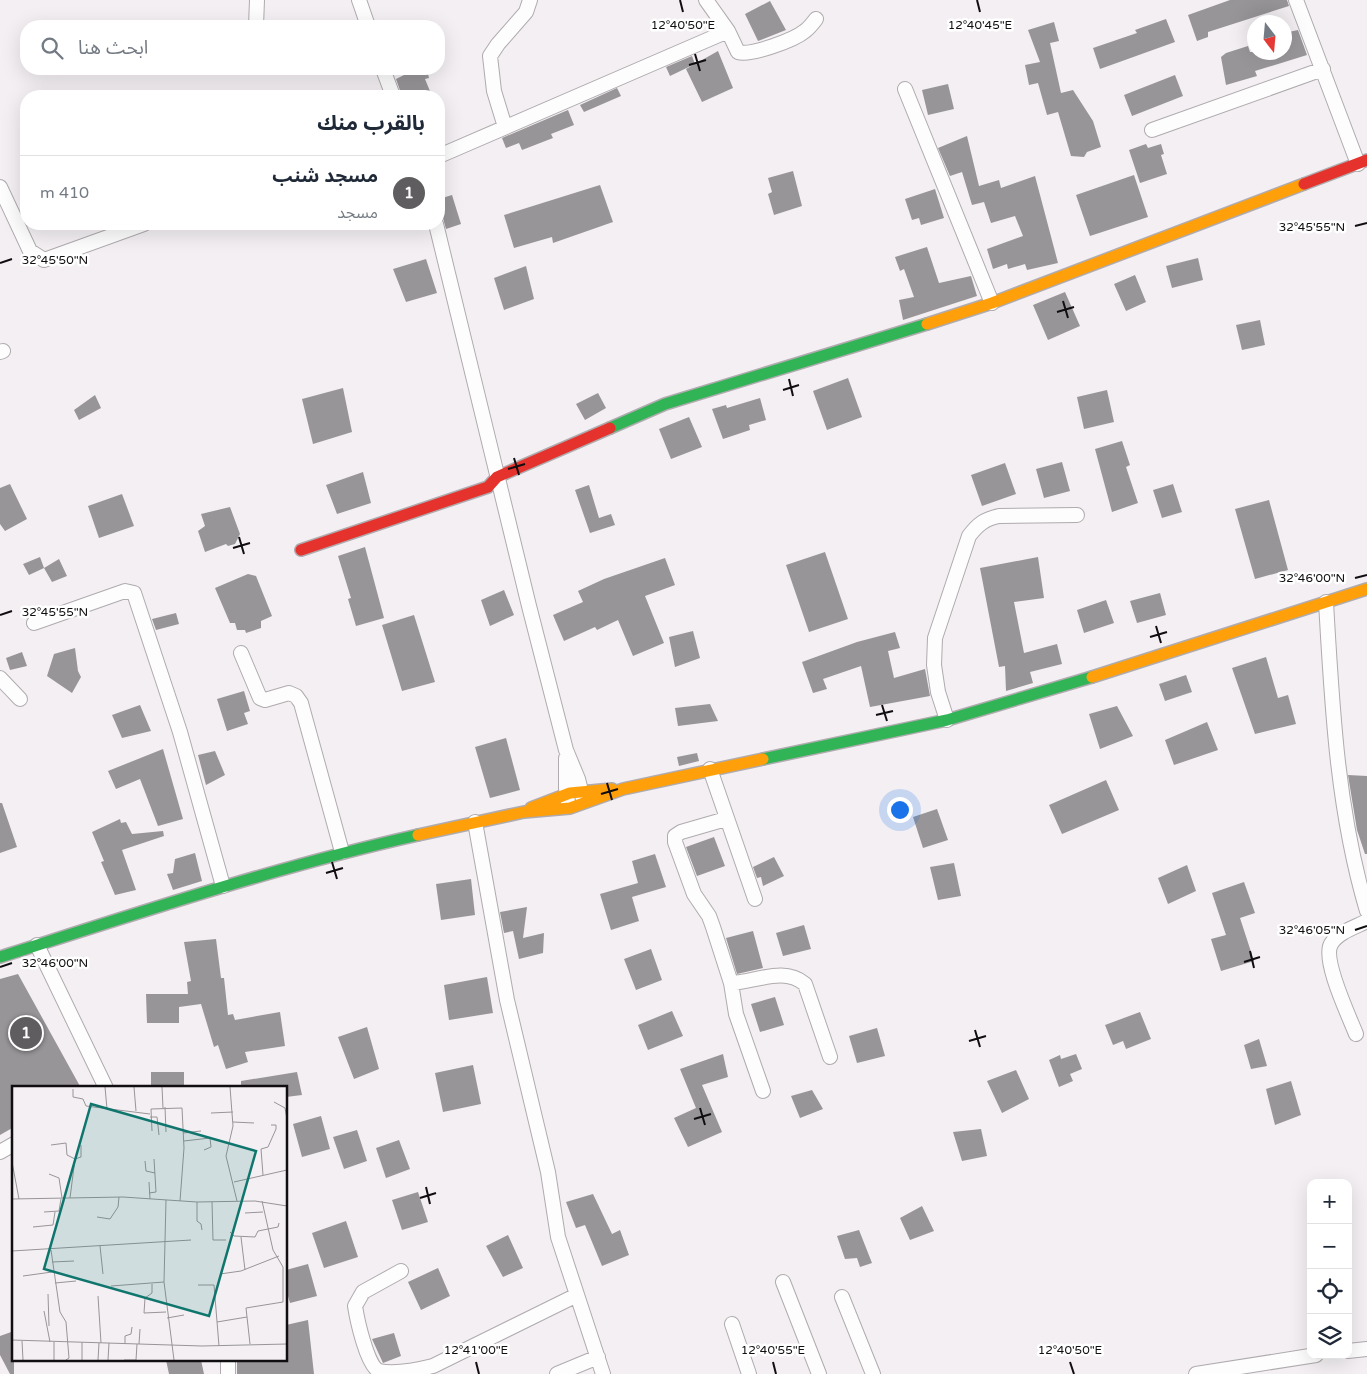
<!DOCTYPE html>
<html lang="ar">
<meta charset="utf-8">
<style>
:root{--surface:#fff;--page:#f2f2f3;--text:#1f2937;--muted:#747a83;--line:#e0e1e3;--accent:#5f5d5f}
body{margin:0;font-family:"Varela Round","Noto Sans Arabic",sans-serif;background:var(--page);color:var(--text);direction:rtl}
.controls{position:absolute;right:15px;bottom:15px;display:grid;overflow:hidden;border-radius:10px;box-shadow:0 5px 20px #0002}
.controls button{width:45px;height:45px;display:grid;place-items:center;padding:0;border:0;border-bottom:1px solid var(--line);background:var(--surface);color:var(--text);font:25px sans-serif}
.compass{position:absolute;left:1247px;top:15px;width:45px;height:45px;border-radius:50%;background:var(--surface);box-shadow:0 5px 20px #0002;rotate:164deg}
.you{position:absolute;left:899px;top:809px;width:18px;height:18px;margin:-12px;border:4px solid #fff;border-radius:50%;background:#1a73e8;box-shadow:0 0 0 8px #1a73e833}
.badge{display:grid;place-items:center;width:32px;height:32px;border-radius:50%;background:var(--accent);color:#fff;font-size:16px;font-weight:700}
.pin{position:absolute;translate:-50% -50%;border:2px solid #fff;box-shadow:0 1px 5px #0006}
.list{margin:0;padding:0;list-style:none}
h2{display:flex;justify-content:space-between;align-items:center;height:65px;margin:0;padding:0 20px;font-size:21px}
h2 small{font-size:16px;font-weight:400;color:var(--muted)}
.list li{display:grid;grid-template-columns:32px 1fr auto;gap:15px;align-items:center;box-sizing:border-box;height:75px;padding:0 20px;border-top:1px solid var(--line)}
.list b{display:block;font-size:19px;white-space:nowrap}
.list p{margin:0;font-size:16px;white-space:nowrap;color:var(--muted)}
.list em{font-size:16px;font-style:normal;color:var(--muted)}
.icon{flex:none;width:28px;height:28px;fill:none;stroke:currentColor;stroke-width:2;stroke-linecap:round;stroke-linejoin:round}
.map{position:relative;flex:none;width:1367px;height:1374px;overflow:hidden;direction:ltr}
.search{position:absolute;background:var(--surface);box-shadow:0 5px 20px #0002;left:20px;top:20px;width:425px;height:55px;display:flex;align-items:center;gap:12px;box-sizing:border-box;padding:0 18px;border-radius:20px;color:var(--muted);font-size:19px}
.panel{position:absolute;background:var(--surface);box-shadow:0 5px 20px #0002;left:20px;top:90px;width:425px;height:140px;border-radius:20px;direction:rtl}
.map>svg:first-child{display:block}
.building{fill:#989598}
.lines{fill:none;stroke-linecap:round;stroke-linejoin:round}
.street-casing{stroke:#afabae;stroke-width:16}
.fast-casing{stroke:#afabae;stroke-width:14}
.slow-casing{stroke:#afabae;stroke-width:14}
.jam-casing{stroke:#afabae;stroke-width:14}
.street{stroke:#fdfdfd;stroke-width:14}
.fast{stroke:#30b455;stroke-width:11}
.slow{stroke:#ff9f0a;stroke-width:11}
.jam{stroke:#e5322d;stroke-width:11}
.ticks{fill:none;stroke:#100e10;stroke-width:2}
.inset-road{fill:none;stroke:#989598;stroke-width:1}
.view{fill:#0f766e;fill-opacity:0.15;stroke:#0f766e;stroke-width:2.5}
.inset-edge{fill:none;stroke:#100e10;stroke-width:2.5}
.ticks-label{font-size:12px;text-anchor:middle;fill:#100e10;stroke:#fff;stroke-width:5;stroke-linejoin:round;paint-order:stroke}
</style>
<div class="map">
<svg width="1367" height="1374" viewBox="0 0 1367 1374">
<rect width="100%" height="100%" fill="#f3eff3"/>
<!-- building -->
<path class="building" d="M1230,0H1287L1289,6L1208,32V37L1197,41L1188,15Z
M770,1L786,30L758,41L745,14Z
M1166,19L1175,42L1100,69L1093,48L1137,33L1135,30Z
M1054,22L1059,41L1050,43L1061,93L1073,90L1093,121L1101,147L1087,152L1084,157L1071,156L1058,112L1047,115L1038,83L1029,85L1025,65L1040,62L1028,30Z
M1298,30L1307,55L1255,71L1257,76L1226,85L1221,57L1226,53L1248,46L1250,52H1284V33Z
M718,51L733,88L702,102L686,69Z
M692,56L695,64L670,76L666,67Z
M410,69H427L429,78L425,79L432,96H402L396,79L410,72Z
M1175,75L1183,96L1132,116L1124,95Z
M948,84L954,109L928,115L922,90Z
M617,88L621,96L584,112L580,105Z
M568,110L574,125L551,134L553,138L522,150L519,143L506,148L502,138Z
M967,136L979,186L999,180L1001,188L1035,176L1058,263L1027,270L1025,264L1008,269L1007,264L993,269L987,249L1023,236L1015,216L991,223L984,202L972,205L962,172L950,176L938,148Z
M1146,144L1148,148L1161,144L1164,154L1161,155L1167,174L1140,183L1129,150Z
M793,171L802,206L774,215L768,194L772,192L768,178Z
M1134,175L1148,217L1090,236L1076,195Z
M600,185L613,222L553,243L552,237L514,248L504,215Z
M935,189L944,218L921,225L919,218L912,220L905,199Z
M452,195L461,224L446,229L443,218L439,216V199Z
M927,247L939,283L971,276L977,296L903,320L899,300L914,297L904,269L900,271L895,257Z
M1198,258L1203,280L1172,288L1166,266Z
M426,259L437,293L406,302L393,269Z
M526,266L534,299L504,310L494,278Z
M1135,275L1146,302L1126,311L1114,284Z
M1065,292L1080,326L1048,340L1033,305Z
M1260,320L1265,345L1242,350L1236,325Z
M848,378L862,417L827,430L813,391Z
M343,388L352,432L313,444L302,399Z
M1107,390L1114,422L1084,429L1077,397Z
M598,393L606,408L585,420L576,404Z
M95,395L101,408L79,420L74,410Z
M760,398L766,420L749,425L750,430L723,439L712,409L726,405L727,408Z
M689,417L702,447L671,459L659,429Z
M1122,441L1130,465L1126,467L1138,503L1112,512L1095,449Z
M1062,462L1070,491L1044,498L1036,469Z
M1005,463L1016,494L982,506L971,475Z
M363,472L371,503L337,514L326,485Z
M10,484L27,519L5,531L0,524V488Z
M1173,484L1182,512L1162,518L1153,490Z
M589,485L599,518L611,514L615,525L590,533L575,490Z
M122,494L134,526L99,538L88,506Z
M1269,500L1288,570L1255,579L1235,509Z
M230,507L240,534L235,544L228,546L226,544L205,552L198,531L205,526L201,514Z
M365,547L384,618L356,626L348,599L351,598L338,556Z
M825,552L848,619L809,632L786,565Z
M40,557L44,568L29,575L23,564Z
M1038,557L1044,598L1014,602L1024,653L1057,644L1062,664L1030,672L1033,683L1006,691L1005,666L999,667L980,568Z
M665,558L675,585L645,596L664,643L633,656L618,620L597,630L595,627L564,641L553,615L583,602L578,591L604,579Z
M59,559L67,576L52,582L44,568Z
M248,574L256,576L272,616L261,621V628L246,633L245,630H237L235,623H230L215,588Z
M504,590L514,615L490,626L481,600Z
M1160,593L1166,615L1137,623L1130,601Z
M1106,600L1114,623L1084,633L1077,610Z
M176,613L179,624L156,630L152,619Z
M414,615L435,682L402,691L382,625Z
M693,631L700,658L675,667L669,637Z
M895,632L900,648L888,651L894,678L925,669L930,696L870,707L861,666L823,679L827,689L813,693L802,662L857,642Z
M75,648L78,671L81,677L72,693L47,676L54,654Z
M22,652L27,666L10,670L6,658Z
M1266,657L1278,698L1288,695L1296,724L1255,734L1232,668Z
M1186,675L1192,692L1165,701L1159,684Z
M244,691L250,711L244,713L248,724L227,731L217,699Z
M710,704L718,721L678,726L675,708Z
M140,705L151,731L122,738L112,715Z
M1117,706L1133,736L1100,749L1089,714Z
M1207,722L1218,750L1174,765L1165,740Z
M506,738L520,790L490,798L475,747Z
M163,749L183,819L158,826L140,779L116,789L108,771Z
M215,751L225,775L206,785L198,755Z
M697,753L699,761L679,766L677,757Z
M1348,775L1367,776V854H1365L1357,830Z
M1106,780L1119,810L1062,834L1049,805Z
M0,803H2L17,847L0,853Z
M937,809L948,840L923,848L913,817Z
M120,819L121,823L126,822L132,834L163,831L164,836L122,850L136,890L115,895L101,862L104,861L92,832Z
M714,837L725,866L697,876L686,847Z
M195,853L202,881L173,890L167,874L173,873L175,859Z
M655,854L666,887L632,897L639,921L611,930L600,894L638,883L632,861Z
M774,857L784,876L763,886L761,877L757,878L753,867Z
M954,863L961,896L938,900L930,867Z
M1187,865L1196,891L1168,904L1158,878Z
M471,879L475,915L441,920L436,884Z
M1244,882L1255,913L1240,918L1254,961L1221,971L1211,939L1226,935L1212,893Z
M527,907L523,938L544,933L543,953L519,959L513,931L504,933L500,912Z
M804,925L811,949L783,956L776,933Z
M753,931L763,968L737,974L726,938Z
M216,939L221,978H224L228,1015L233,1014L235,1020L280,1012L285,1046L245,1052L248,1062L226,1069L218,1045L214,1047L201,1004L179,1007V1023H147L146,994H188L187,982L191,981L184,942Z
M651,949L662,980L636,990L624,959Z
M18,974L81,1088H14V1127L0,1135V979Z
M487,977L493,1013L449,1020L444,985Z
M775,997L784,1025L760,1032L751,1004Z
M672,1011L683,1036L648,1050L638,1025Z
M1140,1012L1151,1039L1126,1049L1123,1041L1113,1045L1105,1025Z
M367,1027L379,1069L354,1079L338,1037Z
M877,1028L885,1056L857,1063L849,1036Z
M1259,1039L1267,1066L1251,1069L1244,1045Z
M723,1054L728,1077L702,1085L722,1132L688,1147L674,1118L696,1108L680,1069Z
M1076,1054L1082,1069L1070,1074L1073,1081L1059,1087L1049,1060L1060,1055L1061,1059Z
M473,1065L481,1104L443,1112L435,1073Z
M1016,1070L1029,1099L1002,1113L987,1081Z
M151,1072H184V1088H151Z
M297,1072L302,1095L286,1097V1088H241V1081Z
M1291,1081L1301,1115L1275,1125L1266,1089Z
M812,1090L823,1109L800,1118L791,1096Z
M321,1116L330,1149L302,1157L293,1124Z
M981,1129L987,1156L962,1161L953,1132Z
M357,1130L367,1161L344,1169L333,1137Z
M399,1140L410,1169L386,1178L376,1148Z
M418,1192L428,1222L402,1230L392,1200Z
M593,1194L612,1234L620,1230L629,1255L602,1266L585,1225L576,1228L566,1202Z
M922,1206L934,1231L910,1240L900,1218Z
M346,1221L358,1257L324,1268L312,1233Z
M859,1230L872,1263L860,1267L857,1258L845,1259L837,1236Z
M508,1235L523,1268L503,1277L486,1246Z
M308,1264L317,1296L290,1303L286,1289V1270Z
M438,1268L450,1296L421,1310L408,1282Z
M308,1320L314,1374H237V1361L286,1360V1325Z
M14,1331V1374H10L0,1355V1336Z
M394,1333L401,1356L383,1363L372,1339Z
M166,1360H201L204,1374H169Z"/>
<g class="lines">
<!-- street casing -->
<g class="street-casing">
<path id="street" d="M359,0L368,26
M706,0L728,31
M1296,0L1358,164
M256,26L257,0
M383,69L393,96
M905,89L992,303
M505,127L494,91L490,56L498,44L526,12L530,0
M1152,130L1323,69
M439,156L728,31L738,52C751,56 794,40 805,31C809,28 813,23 816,19
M0,187L30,251L44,260L144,224
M436,224L529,606L566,750L578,779L583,799
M0,352L3,351
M1326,602C1332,706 1337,810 1367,911
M34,623L125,591L134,593L180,732L223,886
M241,653L260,698L265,700L289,693L296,696L301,703L342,852
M0,678L20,699
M947,720L938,692L934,665L935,638L969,536C978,524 985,519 999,516L1077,515
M566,758V788L568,802
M710,769L755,899
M726,819L681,832L675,836V842L694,894L709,916L713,927L731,983L736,1014L763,1091
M475,822L507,1000L548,1172L558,1237L603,1374
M37,945L106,1088
M731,983C756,982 784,966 805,984L830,1057
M1356,1034C1349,1016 1322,960 1331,944C1338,932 1356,927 1367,921
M0,1152L14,1144
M401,1271L363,1292L355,1306C357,1319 367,1366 379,1371C394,1374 417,1370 433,1366L577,1295
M783,1282L819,1374
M842,1297L873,1374
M732,1324L749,1374
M1348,1351L1367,1349
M228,1360V1374
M557,1374L598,1357
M1196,1374L1316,1355"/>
</g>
<!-- fast casing -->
<g class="fast-casing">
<path id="fast" d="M610,428L665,404L927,324
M763,759L947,720L1092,677
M0,957C138,913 276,867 418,835"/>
</g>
<!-- slow casing -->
<g class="slow-casing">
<path id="slow" d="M927,324L992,303L1304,184
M1092,677L1367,589
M531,808L570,793L612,789
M418,835L524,812L570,808L623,789L763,759"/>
</g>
<!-- jam casing -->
<g class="jam-casing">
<path id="jam" d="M1304,184L1367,160
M301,550L488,487L497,477L610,428"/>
</g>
<!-- street -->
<use href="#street" class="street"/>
<!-- fast -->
<use href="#fast" class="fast"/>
<!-- slow -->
<use href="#slow" class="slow"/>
<!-- jam -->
<use href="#jam" class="jam"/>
</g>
<!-- ticks -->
<path class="ticks" d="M680,0L683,12M977,0L980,12M695,54L700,71M689,65L706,60M1355,226L1367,223M0,263L12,259M1063,301L1068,318M1057,312L1074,307M789,379L793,396M783,390L799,385M514,458L519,475M508,469L525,464M239,537L244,554M233,548L250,543M1355,578L1367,575M0,615L12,611M1156,626L1161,643M1150,637L1167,632M882,705L887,721M876,715L893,711M607,783L612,800M601,794L618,789M332,862L337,879M326,873L343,868M1355,930L1367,926M1250,951L1254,968M1244,962L1260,957M0,967L12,963M975,1030L980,1047M969,1041L986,1036M700,1108L705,1125M694,1119L711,1114M426,1187L430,1204M420,1198L436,1193M476,1362L479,1374M773,1362L776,1374M1070,1362L1074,1374"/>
<!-- overview -->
<g transform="translate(12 1086)">
<rect width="275" height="275" fill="#f3eff3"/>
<path class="inset-road" d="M93,1L95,23M122,1L124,25M150,1L151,22M218,1L221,40L214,70L225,115M61,3V11L71,13L74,20L138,28M262,16L273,22L275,33M153,21L154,46M199,27L221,26M138,31H145L147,49M221,36L242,37M140,45L139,23L170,22L172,62L168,115M171,47L189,45M172,55L198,52L199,61L192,64M39,59L54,57L55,69L63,73L69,71V59M133,75L134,85L143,87M0,76L7,113M37,88L47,92L50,112M251,89L249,63L256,61L264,43V39H259M137,96L138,113M222,96L275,84M137,107L144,106L142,73M58,112L63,73M0,113L111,111L185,116L243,115L275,120M154,114L152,196L162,274M185,116V135L189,138L190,144M200,116L201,154H214M32,126L47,125L49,113M233,127L251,126M85,131L98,133L106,121L107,111M21,141L41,139L43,126M218,146L222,150L243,151L246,145L266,141L267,137M229,151L233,184M88,160L91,188M39,164L48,226L54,236L57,272L54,274M0,165L179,154M40,176L62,175M208,188L229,185L267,170M11,190L40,186M43,197L64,195M140,198V207L133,212L132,227L154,226M186,199H202L207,260M99,200L152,196M36,208L37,240M86,210L89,257M32,225L38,256M155,232L172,229M205,236L235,231M0,254L190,260L275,258M10,255L11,274M42,256V274M70,256V274M113,258V250L119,248L120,241M127,258L128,243M238,258L234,222L271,216V181L261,164L250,115M86,274L87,257M96,274L97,257M112,274H124L125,258"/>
<path class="view" d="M79,18L244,65L197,230L32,183Z"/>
<rect width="275" height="275" class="inset-edge"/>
</g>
<g class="ticks-label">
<text x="683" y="29">12°40'50"E</text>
<text x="980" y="29">12°40'45"E</text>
<text x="1312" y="231">32°45'55"N</text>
<text x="55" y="264">32°45'50"N</text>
<text x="1312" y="582">32°46'00"N</text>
<text x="55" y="616">32°45'55"N</text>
<text x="1312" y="934">32°46'05"N</text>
<text x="55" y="967">32°46'00"N</text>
<text x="476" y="1354">12°41'00"E</text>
<text x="773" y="1354">12°40'55"E</text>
<text x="1070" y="1354">12°40'50"E</text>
</g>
</svg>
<div class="controls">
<button>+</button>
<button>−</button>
<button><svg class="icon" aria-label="locate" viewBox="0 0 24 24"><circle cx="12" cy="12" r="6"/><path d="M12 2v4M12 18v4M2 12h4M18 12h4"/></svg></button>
<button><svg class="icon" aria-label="layers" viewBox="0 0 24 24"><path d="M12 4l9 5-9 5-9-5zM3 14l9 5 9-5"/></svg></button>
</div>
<svg class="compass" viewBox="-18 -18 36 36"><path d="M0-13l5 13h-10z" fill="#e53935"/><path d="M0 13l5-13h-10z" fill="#747a83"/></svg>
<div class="you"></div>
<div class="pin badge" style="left:26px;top:1033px">1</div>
<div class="search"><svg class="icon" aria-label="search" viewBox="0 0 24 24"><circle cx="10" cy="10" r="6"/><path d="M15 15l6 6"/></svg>ابحث هنا</div>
<section class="panel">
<h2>بالقرب منك<small></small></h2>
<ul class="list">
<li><span class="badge">1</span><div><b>مسجد شنب</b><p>مسجد</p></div><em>410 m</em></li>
</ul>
</section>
</div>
